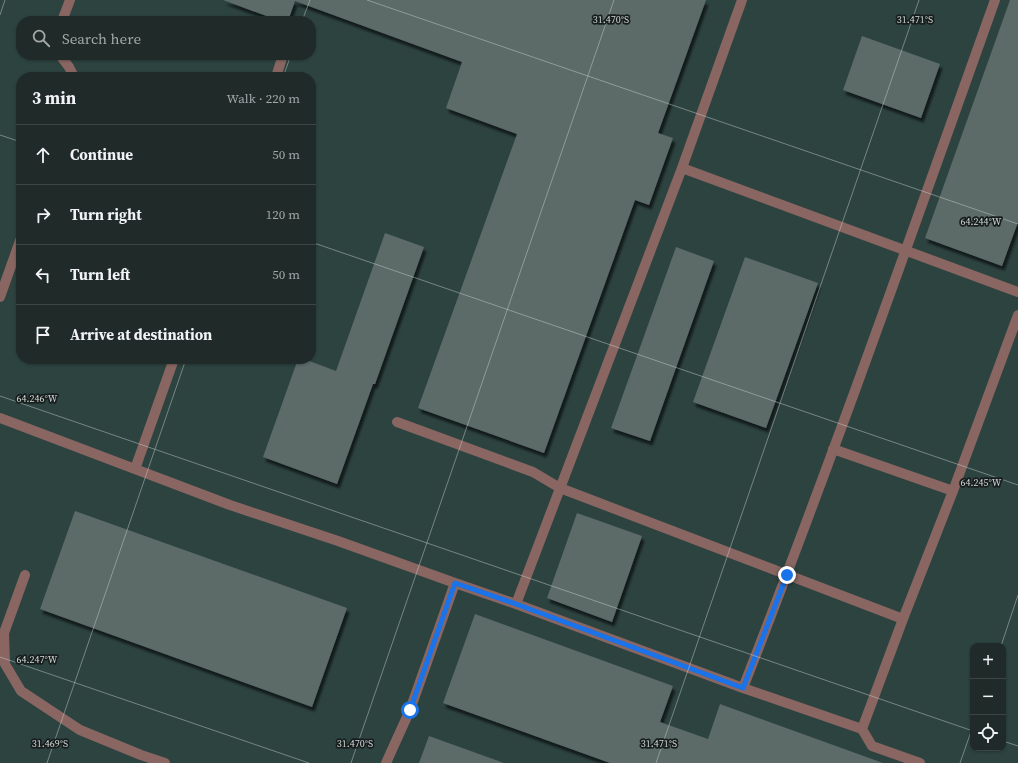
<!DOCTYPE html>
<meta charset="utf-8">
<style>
:root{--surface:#202a28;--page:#2d3634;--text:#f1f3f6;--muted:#a2a7a8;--line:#3d4645}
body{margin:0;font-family:"Source Serif 4",serif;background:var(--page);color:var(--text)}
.controls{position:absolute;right:12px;bottom:12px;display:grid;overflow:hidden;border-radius:8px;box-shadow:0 1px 3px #0004}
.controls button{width:36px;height:36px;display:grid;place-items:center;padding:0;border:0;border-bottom:1px solid var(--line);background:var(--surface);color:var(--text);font:20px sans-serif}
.stop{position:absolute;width:12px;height:12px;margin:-9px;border:3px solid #1a73e8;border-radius:50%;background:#fff}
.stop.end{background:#1a73e8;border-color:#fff;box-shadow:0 1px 4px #0008}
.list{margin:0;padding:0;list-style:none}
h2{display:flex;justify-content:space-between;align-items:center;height:52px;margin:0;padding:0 16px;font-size:17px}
h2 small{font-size:13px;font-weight:400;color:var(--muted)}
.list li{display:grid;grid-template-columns:26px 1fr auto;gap:12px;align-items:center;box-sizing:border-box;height:60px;padding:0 16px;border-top:1px solid var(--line)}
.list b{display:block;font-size:15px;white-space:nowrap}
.list em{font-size:13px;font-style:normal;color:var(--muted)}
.icon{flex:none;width:22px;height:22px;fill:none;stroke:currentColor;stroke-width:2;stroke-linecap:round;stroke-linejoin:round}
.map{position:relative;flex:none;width:1018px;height:763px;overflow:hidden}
.search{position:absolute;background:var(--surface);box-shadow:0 1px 3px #0004;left:16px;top:16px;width:300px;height:44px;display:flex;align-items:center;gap:10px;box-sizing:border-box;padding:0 14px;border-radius:16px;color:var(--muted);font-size:15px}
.panel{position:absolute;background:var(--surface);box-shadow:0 1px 3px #0004;left:16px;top:72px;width:300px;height:292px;border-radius:16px}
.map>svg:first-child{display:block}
.built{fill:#2d4340;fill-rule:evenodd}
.building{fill:#5b6a67;filter:url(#shadow)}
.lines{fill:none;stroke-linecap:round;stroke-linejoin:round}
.minor{stroke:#896661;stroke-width:10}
.route{stroke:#1a73e8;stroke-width:5}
.ticks{fill:none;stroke:#d0d8d6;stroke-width:1;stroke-opacity:0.45}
.ticks-label{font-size:10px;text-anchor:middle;fill:#d0d8d6;stroke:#181e1d;stroke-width:3.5;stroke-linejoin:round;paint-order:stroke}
</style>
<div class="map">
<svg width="1018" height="763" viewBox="0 0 1018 763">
<defs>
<filter id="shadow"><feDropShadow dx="2.5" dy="4.5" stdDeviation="1" flood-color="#0009"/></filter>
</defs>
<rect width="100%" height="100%" fill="#2a3836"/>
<!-- built -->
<path class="built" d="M0,0H1018V763H0ZM21,21H311V55H21ZM21,77H311V359H21ZM973,646H1003V748H973Z"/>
<!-- building -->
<path class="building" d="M223,0H706L658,133L673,138L649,205L635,200L544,453L418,408L517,134L446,108L462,62L295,1L288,21H280Z
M1010,0H1018V222L1002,266L925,238Z
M862,36L940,64L921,118L843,90Z
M385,233L424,247L375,384H373L337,484L263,457L298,359H304L336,371Z
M676,247L714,261L650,441L611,428Z
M745,257L818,283L766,428L693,402Z
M75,511L347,608L312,707L40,609Z
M577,513L642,536L612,622L547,598Z
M475,614L673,686L660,722L708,739L720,704L883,763H610L443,703Z
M429,736L504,763H419Z"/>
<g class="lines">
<!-- minor -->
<path class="minor" d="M62,21L70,0
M60,55L69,67L74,77
M276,77L282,58
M682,168L1018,292
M0,297L21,238
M0,418L230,505L338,541L455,583L516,604L743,688L862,729L872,746L920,763
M397,422L533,472L560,488L903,619
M833,449L953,491
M135,469L174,359
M25,575L4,633L5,664L21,691L80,730L141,755L165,763
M516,604L682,168L742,0
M743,688C832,460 913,230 995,0
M862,729L903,619L953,491L1018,315
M386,763L410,710L455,583"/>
</g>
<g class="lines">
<!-- route -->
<path class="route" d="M410,710L455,583L516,604L743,688L787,575"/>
</g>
<!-- ticks -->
<path class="ticks" d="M367,0L1018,224M0,15L5,0M302,21L310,0M283,77L291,55M0,135L21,142M311,242L1018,485M0,396L973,731M1001,646L1018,595M0,657L309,763M1003,741L1018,746M47,763L186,359M351,763L614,0M656,763L919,0M960,763L973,726"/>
<g class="ticks-label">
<text x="611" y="23">31.470°S</text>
<text x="915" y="23">31.471°S</text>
<text x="981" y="225">64.244°W</text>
<text x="37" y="402">64.246°W</text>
<text x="981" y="486">64.245°W</text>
<text x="37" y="663">64.247°W</text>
<text x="50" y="747">31.469°S</text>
<text x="355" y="747">31.470°S</text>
<text x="659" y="747">31.471°S</text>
</g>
</svg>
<div class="controls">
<button>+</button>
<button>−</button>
<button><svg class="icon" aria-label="locate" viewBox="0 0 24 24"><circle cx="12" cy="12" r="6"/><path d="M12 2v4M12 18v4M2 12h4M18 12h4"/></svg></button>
</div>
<div class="stop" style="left:410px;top:710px"></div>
<div class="stop end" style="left:787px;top:575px"></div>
<div class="search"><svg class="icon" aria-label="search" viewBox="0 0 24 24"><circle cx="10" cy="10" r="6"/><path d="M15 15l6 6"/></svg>Search here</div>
<section class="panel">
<h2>3 min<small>Walk · 220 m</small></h2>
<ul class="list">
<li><svg class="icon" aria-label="ahead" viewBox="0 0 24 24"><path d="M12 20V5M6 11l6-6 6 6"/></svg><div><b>Continue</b></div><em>50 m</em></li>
<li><svg class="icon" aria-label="right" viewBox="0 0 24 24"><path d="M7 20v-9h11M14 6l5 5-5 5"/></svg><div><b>Turn right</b></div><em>120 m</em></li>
<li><svg class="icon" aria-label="left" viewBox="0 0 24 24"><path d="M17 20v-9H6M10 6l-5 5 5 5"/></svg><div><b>Turn left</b></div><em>50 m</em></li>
<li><svg class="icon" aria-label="arrive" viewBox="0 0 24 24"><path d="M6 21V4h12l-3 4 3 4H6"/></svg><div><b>Arrive at destination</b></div></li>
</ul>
</section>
</div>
